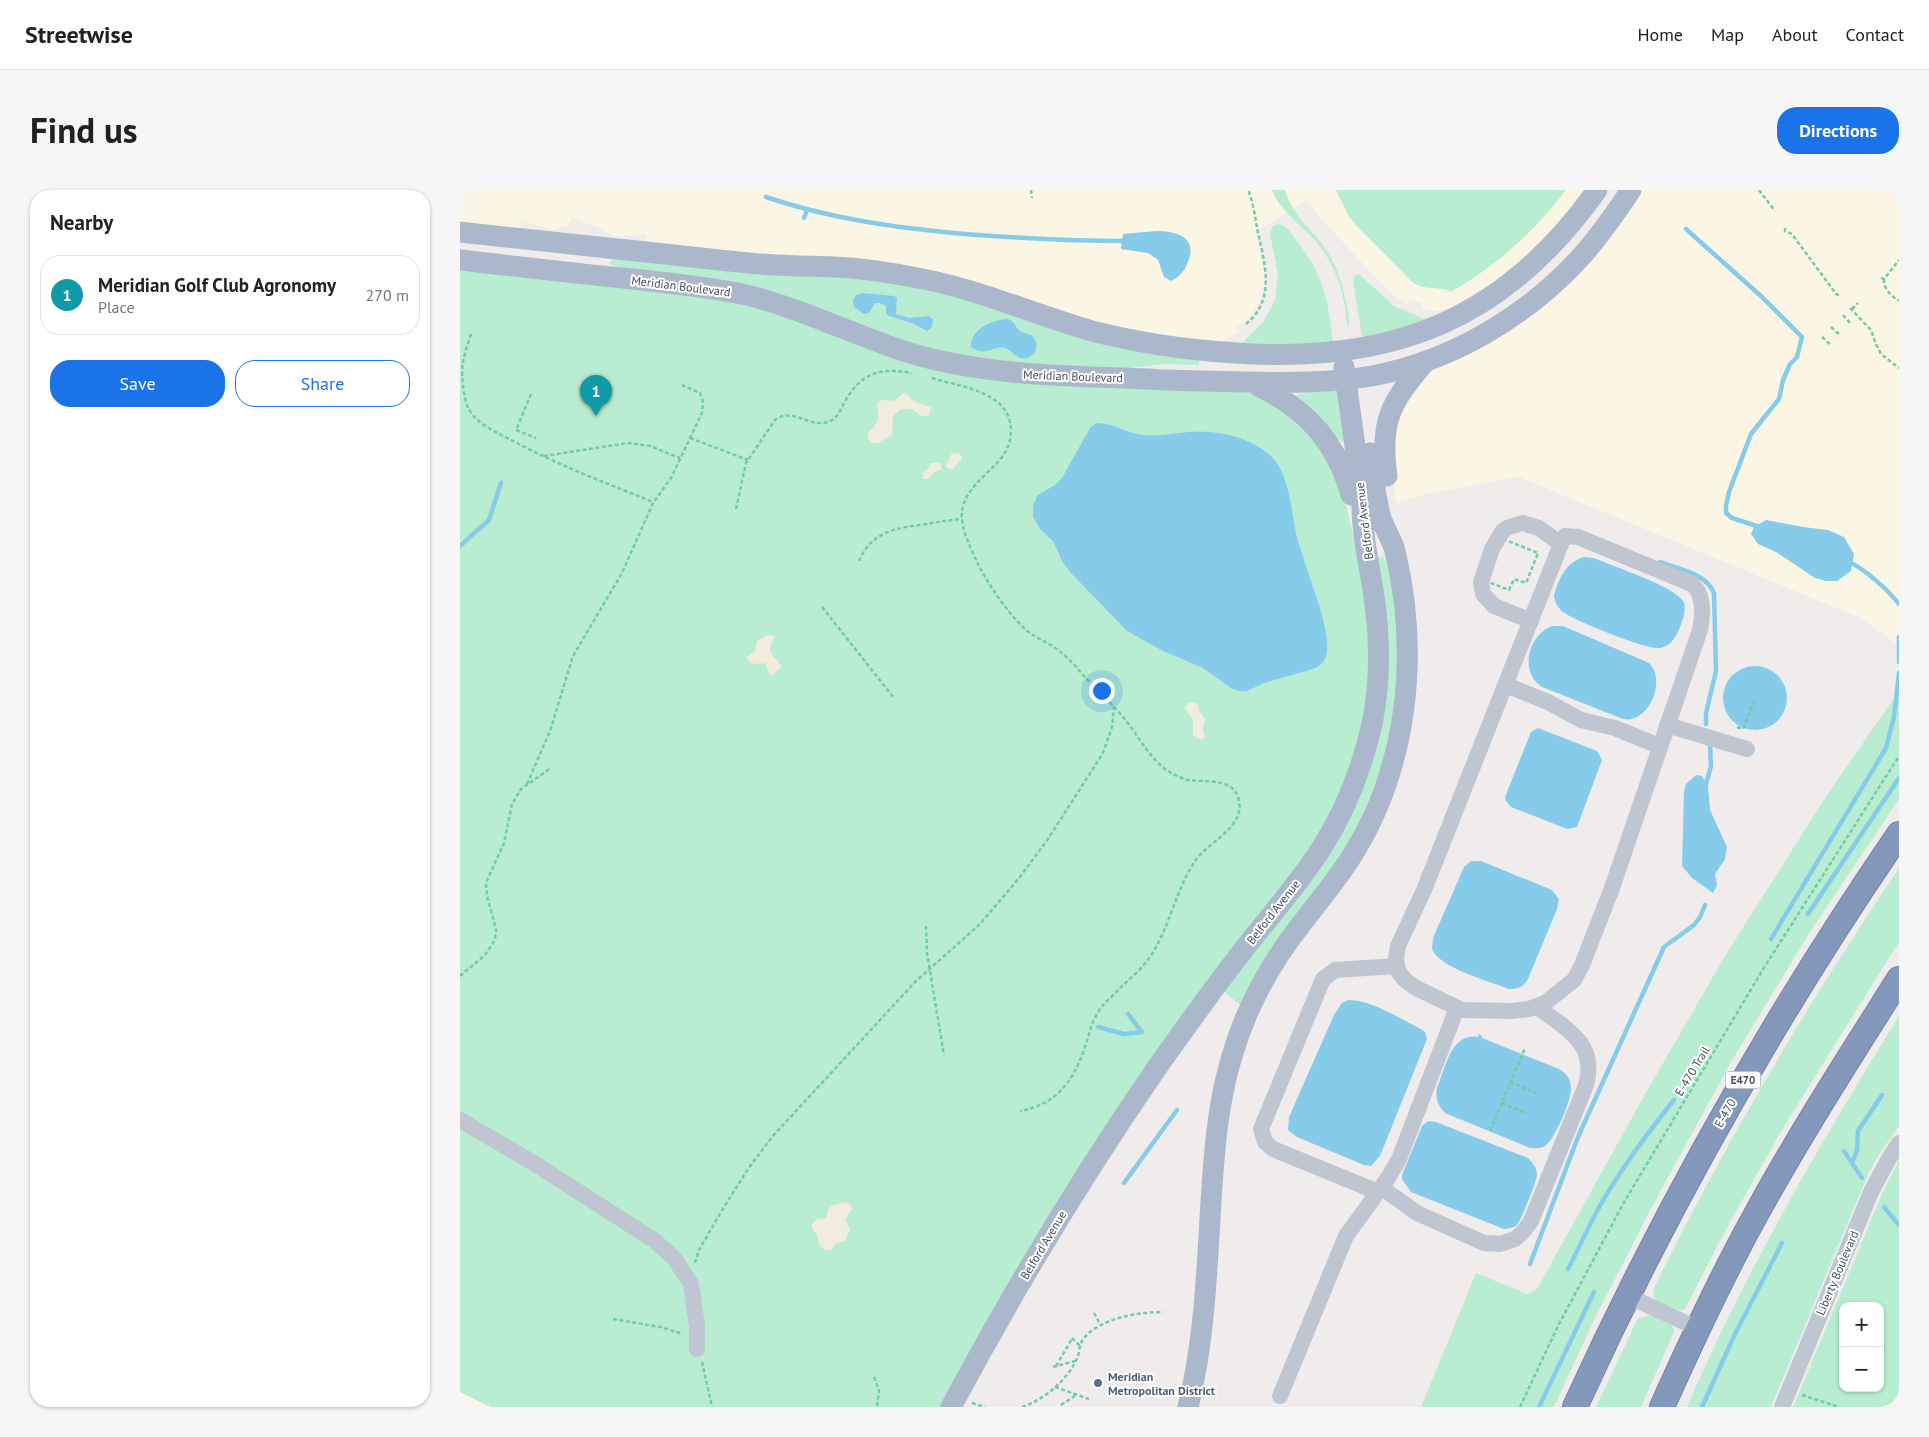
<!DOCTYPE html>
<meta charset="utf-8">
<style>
:root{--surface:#fff;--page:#f6f6f6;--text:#202124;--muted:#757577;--line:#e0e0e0;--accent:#1a73e8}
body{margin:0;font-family:"PT Sans",sans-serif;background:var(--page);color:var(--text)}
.controls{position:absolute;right:15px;bottom:15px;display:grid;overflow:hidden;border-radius:10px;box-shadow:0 1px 4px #0004}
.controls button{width:45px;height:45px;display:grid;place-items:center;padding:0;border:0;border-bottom:1px solid var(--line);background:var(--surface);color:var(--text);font:25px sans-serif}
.you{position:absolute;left:641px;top:500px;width:18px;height:18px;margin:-12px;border:4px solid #fff;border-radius:50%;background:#1a73e8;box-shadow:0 0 0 8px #1a73e833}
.badge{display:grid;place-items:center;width:32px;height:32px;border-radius:50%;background:var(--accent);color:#fff;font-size:16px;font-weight:700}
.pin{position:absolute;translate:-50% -41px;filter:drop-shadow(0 1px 2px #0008)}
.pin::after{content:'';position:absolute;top:26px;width:18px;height:15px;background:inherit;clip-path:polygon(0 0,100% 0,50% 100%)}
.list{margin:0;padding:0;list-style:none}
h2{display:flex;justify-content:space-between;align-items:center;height:65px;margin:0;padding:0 20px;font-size:21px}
h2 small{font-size:16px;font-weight:400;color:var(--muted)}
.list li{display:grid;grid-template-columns:32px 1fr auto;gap:15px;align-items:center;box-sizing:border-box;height:80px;margin:0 10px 10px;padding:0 10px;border:1px solid var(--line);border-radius:20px}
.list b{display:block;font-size:19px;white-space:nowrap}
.list p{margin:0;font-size:16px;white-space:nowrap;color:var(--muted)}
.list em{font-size:16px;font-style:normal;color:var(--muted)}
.actions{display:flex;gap:10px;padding:15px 20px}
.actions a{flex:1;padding:11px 0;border:1px solid var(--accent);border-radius:20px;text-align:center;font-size:18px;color:var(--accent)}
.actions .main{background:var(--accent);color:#fff}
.map{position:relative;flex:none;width:1439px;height:1217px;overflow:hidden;border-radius:20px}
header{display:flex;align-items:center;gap:30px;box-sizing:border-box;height:70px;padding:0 25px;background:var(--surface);border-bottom:1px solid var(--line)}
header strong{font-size:24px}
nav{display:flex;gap:28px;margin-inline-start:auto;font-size:18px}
.intro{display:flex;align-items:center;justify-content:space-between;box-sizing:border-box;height:120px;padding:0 30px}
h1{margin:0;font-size:35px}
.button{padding:12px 22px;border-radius:20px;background:var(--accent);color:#fff;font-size:18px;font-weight:700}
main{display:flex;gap:30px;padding:0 30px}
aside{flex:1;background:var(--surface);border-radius:20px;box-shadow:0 1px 4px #0004}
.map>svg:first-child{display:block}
.commercial{fill:#fbf6e3}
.green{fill:#b9edd2;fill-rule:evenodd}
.sand{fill:#f1ecdb}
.water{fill:#86cbea}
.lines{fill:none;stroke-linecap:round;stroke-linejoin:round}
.stream{stroke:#86cbea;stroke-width:4.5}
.highway-casing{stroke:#6e83a7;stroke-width:26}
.path{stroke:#71cba8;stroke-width:2.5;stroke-dasharray:4 2.5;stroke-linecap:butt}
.minor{stroke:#bfc6d1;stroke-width:16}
.major{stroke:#abb8cb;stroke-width:21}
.highway{stroke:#8398bb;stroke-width:24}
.service-dot{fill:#5c6f8a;stroke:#fff;stroke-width:2}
.labels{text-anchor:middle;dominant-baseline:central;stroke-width:4;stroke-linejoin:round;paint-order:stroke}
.shield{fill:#fff;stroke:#7c828b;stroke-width:1}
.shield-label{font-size:11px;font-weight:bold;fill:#444d59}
.street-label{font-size:12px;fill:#444d59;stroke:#fff}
.service-label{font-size:12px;font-weight:bold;fill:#4e5e75;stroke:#fff;text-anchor:start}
</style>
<header>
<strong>Streetwise</strong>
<nav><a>Home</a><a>Map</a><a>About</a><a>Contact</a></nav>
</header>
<div class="intro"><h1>Find us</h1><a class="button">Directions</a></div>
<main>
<aside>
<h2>Nearby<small></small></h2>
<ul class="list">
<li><span class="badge" style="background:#0f9aa8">1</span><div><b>Meridian Golf Club Agronomy</b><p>Place</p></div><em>270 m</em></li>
</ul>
<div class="actions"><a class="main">Save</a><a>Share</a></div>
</aside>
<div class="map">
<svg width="1439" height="1217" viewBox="0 0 1439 1217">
<rect width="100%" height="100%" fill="#efeceb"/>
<!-- commercial -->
<path class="commercial" d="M0,0H1127L1112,20L1052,81L993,118L978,121L962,119V113L950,110L948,114L929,102L856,23L846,10L796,42L805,88L800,111L792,124L786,131L776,137L779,142L761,152L701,147L349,68L186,54L187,45L153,46L142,39L113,28L107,36L93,40L61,30V40L0,33Z
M1182,0H1439V455L1398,427L1059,287L970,303L936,313L931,276L932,238L956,192L1150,45Z
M0,1202L31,1217H0Z"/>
<!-- green -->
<path class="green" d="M812,0H825C833,25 847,35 862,54C875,71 882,91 886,112C888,120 890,130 889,138C885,131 886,120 884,112C881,96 875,80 866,65C852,40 822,27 812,0Z
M876,0H1106C1074,42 1037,75 991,102C978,95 963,102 951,91L894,33L887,23Z
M817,34C827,34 831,44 837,51C864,86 868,109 873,152L867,156L782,153L803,132L815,110L818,84L810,44L812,37Z
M153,69L355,84L441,93L739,168V175L704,174L659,179L520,171L163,79L149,74L150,71Z
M0,77L230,102L302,118L406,157L792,203L845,235L882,296L906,404L910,478L901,545L872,624L482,1217H31L0,1202Z
M899,84L934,116L965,129L947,139L902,147L893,91L894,86Z
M879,200L885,250L881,252L836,206L838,204Z
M923,366L931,386L940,469L927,563L896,641L782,816L763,801L901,599L916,368Z
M1439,501V609L1350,742L1271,872L1193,1015L1136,1126L1094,1217H961L1016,1083L1067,1104L1077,1099L1184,906L1265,766L1367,605Z
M1439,678V752L1320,943L1263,1045L1226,1117L1224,1120C1217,1121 1200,1115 1195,1109C1194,1107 1194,1103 1193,1100C1264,954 1348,813 1439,678Z
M1439,826V936L1420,963L1409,982L1311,1217H1227C1286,1080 1361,952 1439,826Z
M1439,970V1217H1333L1422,1004ZM1383,1116H1420V1198H1383Z
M1192,1125L1212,1135L1214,1142L1181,1217H1136L1178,1128Z"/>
<!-- sand -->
<path class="sand" d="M446,203L455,212L471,217L469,225L463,227L452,219H441L433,226L432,245L418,253C411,254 406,249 408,242C423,230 416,227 418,212C429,206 430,217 442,204Z
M492,263L500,264L502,269C500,273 496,274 493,279H490L487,278L486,275Z
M471,273H479L481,275V280L474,282L468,289H463L462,283L468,279Z
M308,445L314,446C314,451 310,455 310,459C310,467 319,470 321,477L312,485H310L305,473C297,474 291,476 287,467L295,461L297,451Z
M728,512L738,514L739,521L745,529L743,540L745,547L741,550L733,545V529L725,519Z
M385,1012L390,1014L392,1018L385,1030L390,1039L385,1051L376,1054L370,1060H364L359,1054L357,1044L352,1039V1034L357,1029L366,1028C367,1025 367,1023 368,1020C370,1014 380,1015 385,1012Z"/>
<!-- water -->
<path class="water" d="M696,41C718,41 739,48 727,74C724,82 719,87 711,91L704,87L698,70L688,63L661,59L663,44Z
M402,103L434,106L437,108L436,124L449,128L469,126L473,130L472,137L467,141L452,133L429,126L426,123V116L420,113H415L409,123L404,124L394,117L393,110L396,105Z
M546,129C555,130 554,136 560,141C564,144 571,143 574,148C580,158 574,170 561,168C555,167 551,160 545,158C531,155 529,168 511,157C511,139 530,131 546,129Z
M636,233C652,232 668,244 684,245C699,247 714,243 729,242C758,240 789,246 811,266C828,282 831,316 835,337C836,346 839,355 842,363C849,389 870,436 867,462C866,471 861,476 853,479L804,493L787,501H778L771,498L743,478L703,461L667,441L610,382L602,371L593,351L580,339L573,327V315L578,305L595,295L602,288L630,238Z
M1306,330L1343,337L1368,340L1384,347L1394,364L1391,381L1377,391H1366L1355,388L1316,362L1298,354L1291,344L1294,337Z
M1124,367L1134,368C1152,376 1214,396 1223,411C1227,419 1223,429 1220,437C1216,447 1211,456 1200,458C1187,460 1115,431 1103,422C1098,418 1095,413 1094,406C1098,390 1106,372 1124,367Z
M1092,436H1103L1189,473C1207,490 1189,534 1163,529L1082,497C1059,482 1068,445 1092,436Z
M1263 508a32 32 0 1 1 64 0a32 32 0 1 1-64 0Z
M1078,538L1137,561L1142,570L1117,637L1107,639L1051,617L1046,611L1045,607L1071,542Z
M1236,585L1242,586L1248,596L1250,620L1267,657L1265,669L1255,684L1257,695L1253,703L1232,688L1222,676L1224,601L1226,594Z
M1011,671H1021L1092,700L1099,709L1097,719L1068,789C1063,797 1058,799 1049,799C1029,791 981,779 972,759L973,748L1004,677Z
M888,810C913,810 940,829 961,839L965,842L967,849L920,966L911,976L904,975L837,947L828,940L829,927L874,825L882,813Z
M1019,844L1022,846V848L1099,879C1107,884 1111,889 1111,899C1111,911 1095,949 1085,956C1080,959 1075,958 1070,958L985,923C978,915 975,909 977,898C985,879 991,842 1018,847Z
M968,931L976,932L1068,968C1073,973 1077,978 1077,985C1076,993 1061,1031 1056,1036C1052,1038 1048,1039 1044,1039L951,1002L942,989V985L962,936Z"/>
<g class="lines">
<!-- stream -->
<path class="stream" d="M306,7C371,29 437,38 505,44C558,48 612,51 666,51
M344,28L347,20
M1226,39L1302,107L1342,147L1337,167L1330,174L1323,190L1319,209L1291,244L1269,302L1266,316V323L1272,328L1300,337
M0,356L29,330L41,293
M1200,372C1218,379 1246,383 1254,403L1256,481L1246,523V534
M1389,372C1405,379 1428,400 1439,414
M1439,447V472
M1245,598L1251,576L1250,555
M1348,724L1439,588
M1311,749L1426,558L1434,527L1439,483
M638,837L664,844L682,842L668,824
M1384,961L1402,988
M1392,973L1397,960L1398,941L1422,905
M664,993L717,920
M1424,1017L1439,1035
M1070,1074L1118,947L1204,757L1234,735L1240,727L1245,715
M1108,1079C1118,1060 1127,1040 1137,1021C1159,981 1186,945 1214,910
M1079,1217L1134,1102
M1242,1217L1275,1144L1322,1053"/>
<!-- highway casing -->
<g class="highway-casing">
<path id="highway" d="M1115,1217C1206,1017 1315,825 1439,644
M1202,1217C1232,1150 1263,1083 1299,1019C1342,941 1391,865 1439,789"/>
</g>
<!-- path -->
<path class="path" d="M571,0L572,8
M1299,0L1315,21
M1325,38V41L1332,44L1376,104L1379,105
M1421,88L1424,89L1439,70
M1424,89C1423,98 1431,106 1439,111
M1390,118L1411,140L1416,154L1421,164L1439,178
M1392,119L1398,113
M1383,125L1391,134
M786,134C817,109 804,71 797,38C795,26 793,11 788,0
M1371,137L1380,145
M11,144C3,168 0,177 4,203C5,210 7,218 12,224C21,236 40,244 53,251C98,275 146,293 193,312
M1362,147L1371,155
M472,188C500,197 550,201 551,240C551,253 546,263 538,272C524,287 505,300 502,321C500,338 511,359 518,374C528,394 552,430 570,443C581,451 594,455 604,465C612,471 618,480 625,487C635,498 647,509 657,520C675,539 685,563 705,579C712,584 720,588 728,590C744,592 772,588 778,607C788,637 748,651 735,671C717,698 711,731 695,759C687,774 673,786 661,797C653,806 643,813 637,824C631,834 629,846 625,857C613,892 597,914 560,921
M71,204L56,240L76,248
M230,248L288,270
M84,266L168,253L190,256L220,268
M276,319L286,273L315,230C333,216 351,240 370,231C378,228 380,220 384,213C401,183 419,177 452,183
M1043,349L1078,363L1066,393L1054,389L1049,400L1026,391Z
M399,371C411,343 432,339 459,335C474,333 487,330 502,329
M362,417L434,508
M1277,537L1283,539L1295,509
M67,594L90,541L113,466L162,383L193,313L211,288L242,223L243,212L240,203L222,195
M466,736L467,763L484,865
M0,786L25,765L35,750L36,739L27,706L26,693L44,653L52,614L61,599L91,578
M1050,892L1076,903
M1042,913L1067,924
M1030,941L1065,858
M235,1073L239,1060L261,1022L288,979L312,947L455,792L520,734L560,687L588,649L643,563L652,537L654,516
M634,1123L641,1136
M153,1129L200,1137L223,1144
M612,1148L620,1156
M242,1172L252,1217
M596,1176L612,1149
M593,1177L615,1171
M414,1187L419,1200L417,1217
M595,1197L629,1209
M1342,1205L1379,1217
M512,1213L525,1217
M601,1215L616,1205
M562,1217C584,1210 609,1189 618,1166C620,1160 619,1154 624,1148C641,1128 678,1122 703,1122
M1060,1217L1098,1136L1163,1014L1305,776L1439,566"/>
<!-- minor -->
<path class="minor" d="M1105,346L1118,347L1232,394C1245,405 1243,425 1240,440L1152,698L1122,775L1114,790L1085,813L1069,819L1051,821L1002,820L956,798L945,790L938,781L936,768L938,756L964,700L1101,354Z
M1071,431L1034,416L1023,404L1021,392L1032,359L1042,342L1047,338L1062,333L1079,338L1101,354
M1046,495L1088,512L1121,530L1155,538L1199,556
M1207,535L1287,559
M0,930L77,975L195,1051L214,1068L231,1094L237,1136V1159
M922,998L957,1023L1024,1053L1040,1054L1055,1049L1062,1043L1071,1031L1126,895C1138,853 1105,838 1077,817
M918,1002L813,959L805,952L801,939L863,789L875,780L937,776
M1168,1106L1239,1139
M820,1206L886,1046L928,988L939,969L997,818
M1322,1217L1411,1002L1427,972L1439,953"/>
<!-- major -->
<path class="major" d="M0,42C52,48 104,53 157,59C201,63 245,69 289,73C317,76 346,76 374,77C400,78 426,82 452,87C514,97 572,124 632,141C679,153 727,160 776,163C932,174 1045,130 1137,0
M0,70C61,77 121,84 182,90C215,94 249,97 282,104C348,119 407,153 472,169C543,186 614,186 686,189C719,191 753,191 786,192C829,193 870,193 912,186C991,171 1064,128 1118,70C1138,49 1155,24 1171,0
M795,194C807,201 819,206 829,214C861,236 881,268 891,305
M927,286C919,231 931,212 966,171
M491,1217C553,1101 621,988 696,879C725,838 754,797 785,758C811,725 839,693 861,659C886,620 902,578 912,534C921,490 920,444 913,400C908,369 901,338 902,307L884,177
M728,1217C746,1145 747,1070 752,996C755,952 759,909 772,866C784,824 805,784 830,749C849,723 870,699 888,672C948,581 960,465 935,361C932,349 925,340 921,328C915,307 913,285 910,263"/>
<!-- highway -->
<use href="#highway" class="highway"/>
</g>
<!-- markers -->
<circle class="service-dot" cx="638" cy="1193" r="5"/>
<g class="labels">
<!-- shield labels -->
<rect class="shield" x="1265.5" y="881.5" width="35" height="17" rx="4"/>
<g class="shield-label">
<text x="1283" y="890">E470</text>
</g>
<!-- street labels -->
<g class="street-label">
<text transform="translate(221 96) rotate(7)">Meridian Boulevard</text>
<text transform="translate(613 186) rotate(2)">Meridian Boulevard</text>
<text transform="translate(904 331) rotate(-97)">Belford Avenue</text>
<text transform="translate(813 722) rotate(-52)">Belford Avenue</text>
<text transform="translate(1232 881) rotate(-59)">E-470 Trail</text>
<text transform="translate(1265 923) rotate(-61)">E-470</text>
<text transform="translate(583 1055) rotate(-59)">Belford Avenue</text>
<text transform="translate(1377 1083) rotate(-67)">Liberty Boulevard</text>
</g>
<!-- service labels -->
<g class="service-label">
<text x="648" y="1186">Meridian<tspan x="648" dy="14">Metropolitan District</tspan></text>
</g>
</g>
</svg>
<div class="controls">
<button>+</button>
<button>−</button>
</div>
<div class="you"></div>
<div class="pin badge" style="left:136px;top:226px;background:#0f9aa8">1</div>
</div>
</main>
